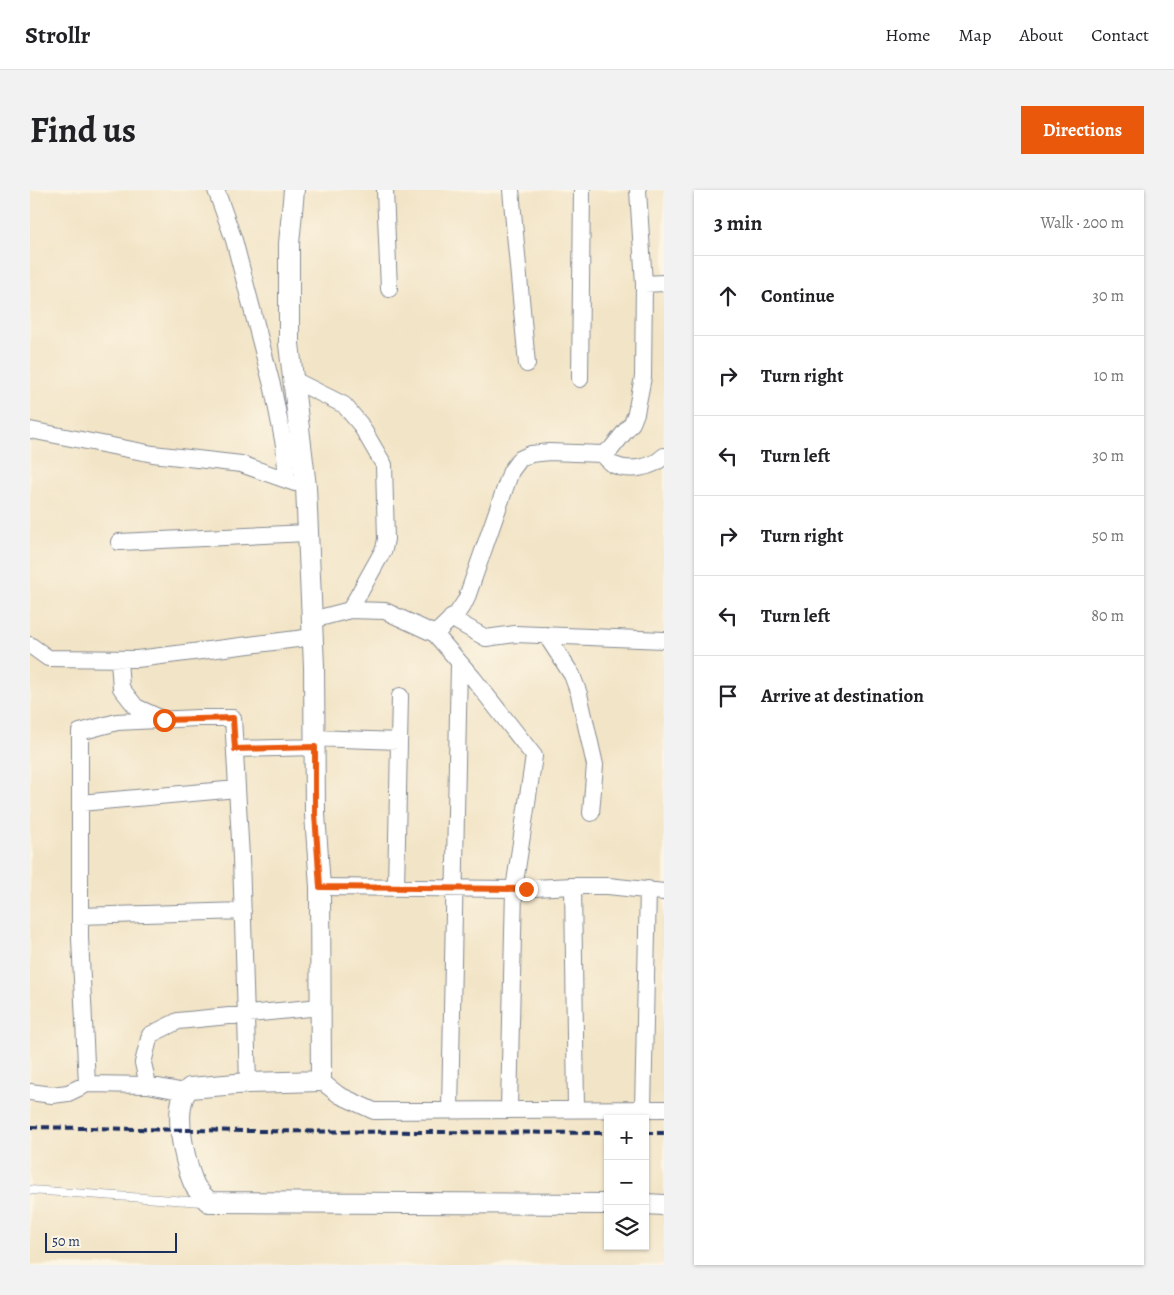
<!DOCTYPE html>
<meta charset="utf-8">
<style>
:root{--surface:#fff;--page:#f2f2f2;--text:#202124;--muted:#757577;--line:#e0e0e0;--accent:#ea580c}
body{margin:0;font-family:Alegreya,serif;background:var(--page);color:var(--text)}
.controls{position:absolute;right:15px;bottom:15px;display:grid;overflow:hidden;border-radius:0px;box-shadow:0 1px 4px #0004}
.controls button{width:45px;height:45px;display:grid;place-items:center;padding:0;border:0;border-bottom:1px solid var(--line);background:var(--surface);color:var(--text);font:25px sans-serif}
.scale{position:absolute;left:15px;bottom:12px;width:132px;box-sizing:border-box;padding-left:5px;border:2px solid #1b2f5e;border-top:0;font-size:14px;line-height:18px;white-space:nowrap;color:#1b2f5e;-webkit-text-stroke:4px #fcf5e5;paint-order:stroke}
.stop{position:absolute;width:15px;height:15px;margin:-11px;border:4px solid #ea580c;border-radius:50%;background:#fff}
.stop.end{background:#ea580c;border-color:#fff;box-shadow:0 1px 5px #0008}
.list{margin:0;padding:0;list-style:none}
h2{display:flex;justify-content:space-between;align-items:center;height:65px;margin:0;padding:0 20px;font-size:21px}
h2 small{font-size:16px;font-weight:400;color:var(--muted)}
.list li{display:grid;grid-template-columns:32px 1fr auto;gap:15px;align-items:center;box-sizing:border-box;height:80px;padding:0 20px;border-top:1px solid var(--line)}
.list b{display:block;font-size:19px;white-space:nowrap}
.list em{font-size:16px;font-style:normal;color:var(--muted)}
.icon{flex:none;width:28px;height:28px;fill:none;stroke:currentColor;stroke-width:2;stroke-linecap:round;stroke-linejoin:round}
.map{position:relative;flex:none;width:634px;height:1075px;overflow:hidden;border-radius:0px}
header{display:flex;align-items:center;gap:30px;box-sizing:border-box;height:70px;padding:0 25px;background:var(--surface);border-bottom:1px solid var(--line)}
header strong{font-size:24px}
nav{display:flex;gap:28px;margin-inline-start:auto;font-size:18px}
.intro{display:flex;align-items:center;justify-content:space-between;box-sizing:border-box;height:120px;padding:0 30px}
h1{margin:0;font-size:35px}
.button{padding:12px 22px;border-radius:0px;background:var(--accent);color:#fff;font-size:18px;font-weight:700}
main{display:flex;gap:30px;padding:0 30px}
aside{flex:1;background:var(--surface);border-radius:0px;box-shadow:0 1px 4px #0004}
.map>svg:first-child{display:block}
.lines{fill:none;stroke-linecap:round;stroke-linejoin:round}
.service-casing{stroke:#868a92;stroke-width:9}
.minor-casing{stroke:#868a92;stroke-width:18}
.tertiary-casing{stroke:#868a92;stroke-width:22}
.service{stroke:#fff;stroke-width:8}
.minor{stroke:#fff;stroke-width:16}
.tertiary{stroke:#fff;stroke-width:20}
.rail{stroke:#1b2f5e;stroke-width:4;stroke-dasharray:8 4;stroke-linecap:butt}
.route{stroke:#ea580c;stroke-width:6}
</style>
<header>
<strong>Strollr</strong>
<nav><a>Home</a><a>Map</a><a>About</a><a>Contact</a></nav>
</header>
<div class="intro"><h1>Find us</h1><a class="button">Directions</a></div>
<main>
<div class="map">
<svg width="634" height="1075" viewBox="0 0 634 1075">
<rect width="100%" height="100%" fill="#fcf5e5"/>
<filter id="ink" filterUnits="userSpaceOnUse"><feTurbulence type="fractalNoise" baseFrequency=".02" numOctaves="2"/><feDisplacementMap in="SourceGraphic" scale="10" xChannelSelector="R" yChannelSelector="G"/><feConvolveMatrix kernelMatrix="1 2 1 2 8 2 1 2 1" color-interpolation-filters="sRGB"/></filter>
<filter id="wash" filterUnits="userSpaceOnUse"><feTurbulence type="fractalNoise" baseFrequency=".0096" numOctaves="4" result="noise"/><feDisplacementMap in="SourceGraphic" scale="20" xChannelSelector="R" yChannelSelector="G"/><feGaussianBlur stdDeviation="1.12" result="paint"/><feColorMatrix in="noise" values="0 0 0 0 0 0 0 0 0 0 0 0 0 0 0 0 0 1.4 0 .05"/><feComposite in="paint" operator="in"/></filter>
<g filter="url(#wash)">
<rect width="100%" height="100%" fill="#f2e4c6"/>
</g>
<g filter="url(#ink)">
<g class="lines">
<!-- service casing -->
<g class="service-casing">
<path id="service" d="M0,1000L172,1012"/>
</g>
<!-- minor casing -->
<g class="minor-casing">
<path id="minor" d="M186,0L204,50L243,199L254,255L257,290
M355,0L359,99
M481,0L497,174
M614,94L634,93
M262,189L314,215L330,234L354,275L356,349L354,359L320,420
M550,189L552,0
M0,240L123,264L211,274L265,293
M572,264C576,268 580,273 584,275C600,282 622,278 634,266
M89,352L277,343
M421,428L456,448L485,444L634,450
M282,430L320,420L355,421L405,444L443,488L504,566L484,699L479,919
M405,444L428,422L436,410L481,281L490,269L501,264L519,262L572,264L581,259L602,233L606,223L613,187L614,94L608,0
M516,445L542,485L549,504L565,575L561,623
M0,455L18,468L107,469L283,447
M89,470L91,498L106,517L130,528
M283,548L369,551
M205,559L285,557
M50,613L207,599
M543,696L546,919
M290,697L484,699L543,696H578L634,702
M366,697L370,506
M50,726L213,721
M291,891L309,905L344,921L634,919
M57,894L50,748V542L87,532L167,528H203L211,667L218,893
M118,895L113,873L120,845L148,831L290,817
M0,902L22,905L38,903L57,894L118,895L155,902
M613,918L618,699
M420,920L429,475"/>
</g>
<!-- tertiary casing -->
<g class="tertiary-casing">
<path id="tertiary" d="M264,0L259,54V154L276,297L284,476L285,624L290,697L291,891L218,893L160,898C140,913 155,974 164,994C167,1001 174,1007 179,1012L578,1014
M615,1014L634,1015"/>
</g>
<!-- service -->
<use href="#service" class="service"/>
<!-- minor -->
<use href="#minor" class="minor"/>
<!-- tertiary -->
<use href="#tertiary" class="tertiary"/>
<!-- rail -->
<path class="rail" d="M0,937L215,941L578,943
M615,943H634"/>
</g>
</g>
<g class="lines" filter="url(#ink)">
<!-- route -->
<path class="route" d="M134,530L203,528L205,559L285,557V624L290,697L496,699"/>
</g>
</svg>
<div class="controls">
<button>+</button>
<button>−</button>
<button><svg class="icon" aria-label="layers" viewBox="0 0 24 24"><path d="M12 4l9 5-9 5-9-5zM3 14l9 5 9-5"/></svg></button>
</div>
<div class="scale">50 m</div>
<div class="stop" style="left:134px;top:530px"></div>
<div class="stop end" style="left:496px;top:699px"></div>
</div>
<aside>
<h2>3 min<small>Walk · 200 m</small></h2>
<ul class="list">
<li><svg class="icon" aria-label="ahead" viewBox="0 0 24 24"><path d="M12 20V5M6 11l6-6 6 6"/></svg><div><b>Continue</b></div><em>30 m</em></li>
<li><svg class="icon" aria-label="right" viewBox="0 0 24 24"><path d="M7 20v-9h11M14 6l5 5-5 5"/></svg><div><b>Turn right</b></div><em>10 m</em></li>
<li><svg class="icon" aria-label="left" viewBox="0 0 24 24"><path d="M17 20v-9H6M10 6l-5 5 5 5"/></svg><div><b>Turn left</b></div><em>30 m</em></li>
<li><svg class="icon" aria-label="right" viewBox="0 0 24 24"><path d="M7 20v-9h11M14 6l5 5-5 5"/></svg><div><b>Turn right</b></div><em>50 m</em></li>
<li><svg class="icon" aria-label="left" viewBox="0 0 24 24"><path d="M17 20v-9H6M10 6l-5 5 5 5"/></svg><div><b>Turn left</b></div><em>80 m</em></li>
<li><svg class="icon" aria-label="arrive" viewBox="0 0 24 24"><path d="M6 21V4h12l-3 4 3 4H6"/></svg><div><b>Arrive at destination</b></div></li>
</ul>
</aside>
</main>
